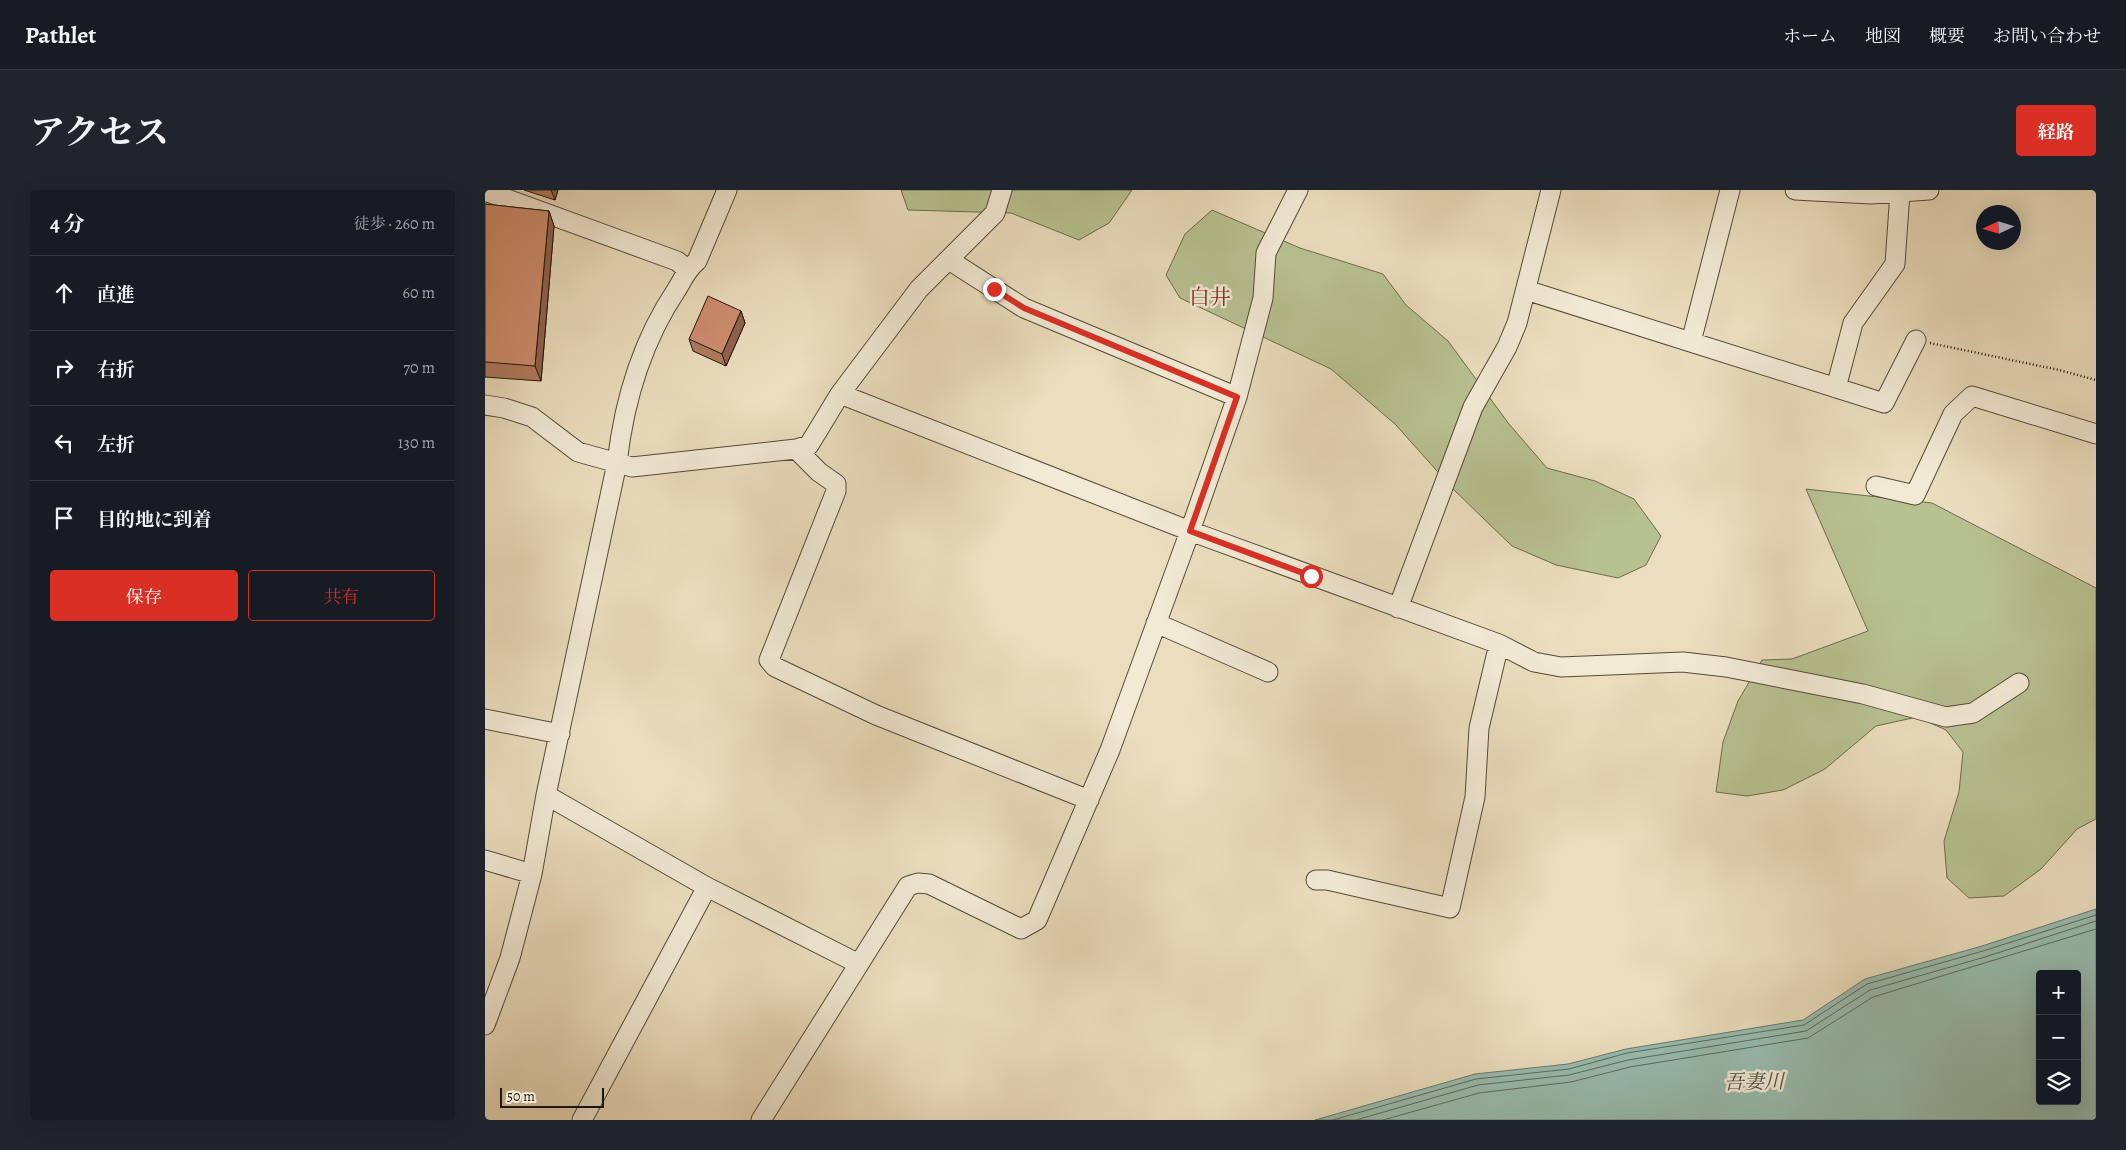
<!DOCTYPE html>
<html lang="ja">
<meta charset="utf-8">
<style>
:root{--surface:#171b24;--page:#20242c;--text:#f1f3f6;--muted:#9ea1a6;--line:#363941;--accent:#d93025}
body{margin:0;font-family:Alegreya,"Noto Serif JP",serif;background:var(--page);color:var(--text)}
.controls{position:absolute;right:15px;bottom:15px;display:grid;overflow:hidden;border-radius:5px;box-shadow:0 5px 20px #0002}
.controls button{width:45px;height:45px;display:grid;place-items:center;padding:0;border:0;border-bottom:1px solid var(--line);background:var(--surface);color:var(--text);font:25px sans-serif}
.compass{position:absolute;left:1491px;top:15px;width:45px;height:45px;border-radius:50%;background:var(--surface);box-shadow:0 5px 20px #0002;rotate:266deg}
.scale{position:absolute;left:15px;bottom:12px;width:104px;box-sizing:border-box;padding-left:5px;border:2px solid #20180c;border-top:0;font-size:14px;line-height:18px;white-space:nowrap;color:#20180c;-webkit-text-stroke:4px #f2ead5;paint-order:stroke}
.stop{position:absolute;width:15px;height:15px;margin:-11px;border:4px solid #d93025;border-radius:50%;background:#fff}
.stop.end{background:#d93025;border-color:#fff;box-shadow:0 1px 5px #0008}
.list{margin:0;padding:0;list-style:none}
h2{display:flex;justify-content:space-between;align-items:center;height:65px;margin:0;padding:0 20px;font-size:21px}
h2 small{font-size:16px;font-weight:400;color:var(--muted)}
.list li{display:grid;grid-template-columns:32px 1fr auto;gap:15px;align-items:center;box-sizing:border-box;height:75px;padding:0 20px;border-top:1px solid var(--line)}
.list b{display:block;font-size:19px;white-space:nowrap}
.list em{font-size:16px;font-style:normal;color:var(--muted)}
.actions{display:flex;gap:10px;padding:15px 20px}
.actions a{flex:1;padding:11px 0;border:1px solid var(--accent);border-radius:5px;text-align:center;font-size:18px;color:var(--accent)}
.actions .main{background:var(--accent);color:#fff}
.icon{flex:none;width:28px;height:28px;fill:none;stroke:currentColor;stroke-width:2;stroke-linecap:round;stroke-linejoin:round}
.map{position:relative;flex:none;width:1611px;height:930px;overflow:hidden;border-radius:5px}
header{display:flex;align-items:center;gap:30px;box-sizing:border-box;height:70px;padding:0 25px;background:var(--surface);border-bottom:1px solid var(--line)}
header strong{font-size:24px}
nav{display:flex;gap:28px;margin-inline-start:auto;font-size:18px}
.intro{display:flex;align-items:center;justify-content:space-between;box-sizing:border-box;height:120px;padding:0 30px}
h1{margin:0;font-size:35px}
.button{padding:12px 22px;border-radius:5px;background:var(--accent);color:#fff;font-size:18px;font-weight:700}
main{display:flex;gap:30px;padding:0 30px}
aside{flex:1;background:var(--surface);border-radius:5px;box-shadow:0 5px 20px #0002}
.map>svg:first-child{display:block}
.green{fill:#b8c191;stroke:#6c6c4e}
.water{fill:#98bcaf;stroke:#687a6e;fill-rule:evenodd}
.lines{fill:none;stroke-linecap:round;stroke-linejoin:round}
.shore{stroke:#5c6a5e;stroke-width:1}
.minor-casing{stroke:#534a38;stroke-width:21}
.path{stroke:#20180c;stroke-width:2.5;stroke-dasharray:1 2.5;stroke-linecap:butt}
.minor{stroke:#f2ead5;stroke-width:19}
.wall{fill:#b17a60;stroke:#20180c}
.shaded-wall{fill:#90634e;stroke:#20180c}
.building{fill:#ce8e70;stroke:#20180c}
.route{stroke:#d93025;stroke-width:6}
.labels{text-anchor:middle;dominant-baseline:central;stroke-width:5;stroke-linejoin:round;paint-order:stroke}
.water-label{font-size:20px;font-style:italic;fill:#4a5145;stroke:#f2ead5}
.quarter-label{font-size:21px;fill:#7a1f14;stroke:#f2ead5}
</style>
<header>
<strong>Pathlet</strong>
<nav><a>ホーム</a><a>地図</a><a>概要</a><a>お問い合わせ</a></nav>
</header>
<div class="intro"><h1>アクセス</h1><a class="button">経路</a></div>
<main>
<aside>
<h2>4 分<small>徒歩 · 260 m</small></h2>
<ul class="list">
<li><svg class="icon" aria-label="ahead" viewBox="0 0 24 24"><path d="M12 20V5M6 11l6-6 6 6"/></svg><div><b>直進</b></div><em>60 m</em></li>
<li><svg class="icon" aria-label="right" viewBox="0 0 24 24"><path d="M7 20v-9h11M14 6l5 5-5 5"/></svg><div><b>右折</b></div><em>70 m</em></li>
<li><svg class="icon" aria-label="left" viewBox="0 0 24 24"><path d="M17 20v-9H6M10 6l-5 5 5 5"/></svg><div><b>左折</b></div><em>130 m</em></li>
<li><svg class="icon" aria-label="arrive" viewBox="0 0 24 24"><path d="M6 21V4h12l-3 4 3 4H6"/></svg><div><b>目的地に到着</b></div></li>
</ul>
<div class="actions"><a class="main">保存</a><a>共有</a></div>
</aside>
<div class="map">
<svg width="1611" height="930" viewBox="0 0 1611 930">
<rect width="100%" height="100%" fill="#ebdebe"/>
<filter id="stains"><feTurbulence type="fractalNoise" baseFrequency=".004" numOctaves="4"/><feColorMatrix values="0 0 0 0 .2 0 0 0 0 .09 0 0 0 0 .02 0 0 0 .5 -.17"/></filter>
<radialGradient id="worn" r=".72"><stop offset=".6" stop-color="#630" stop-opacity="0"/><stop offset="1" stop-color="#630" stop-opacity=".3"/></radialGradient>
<!-- green -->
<path class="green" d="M416,0H647L624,33L594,50L526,23L423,20Z
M727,20L815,58L898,84L921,115L963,151L1024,234L1062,278L1110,291L1149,309L1176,346L1161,375L1133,388L1071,375L1027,356L969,300L910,234L846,179L695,108L681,85L700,44Z
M1321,299L1447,313L1611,398V629L1592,639L1556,679L1519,706L1484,708L1462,688L1459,651L1474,602L1478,562L1461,540L1432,527L1391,536L1340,579L1298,600L1262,606L1231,602L1238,552L1253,511L1277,470L1307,469L1383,441Z"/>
<!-- water -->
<path class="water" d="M1611,719V930H830L990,884L1083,874L1141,859L1318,830L1380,789L1497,756ZM1555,784H1592V911H1555Z"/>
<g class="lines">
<!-- shore -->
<path class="shore" d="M848,930L991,889L1084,879L1142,863L1319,835L1382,794L1498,761L1611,725
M871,930L993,895L1084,885L1143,870L1321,841L1385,800L1500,767L1611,731
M898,930L994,903L1086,892L1145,877L1323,848L1388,807L1611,739"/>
<!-- minor casing -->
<g class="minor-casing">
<path id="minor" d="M1310,0L1386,4L1444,0
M0,1L192,71L202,79
M464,70L539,118L752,207
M1041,100L1399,213L1431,150
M1206,152L1245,0
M1351,198L1368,133L1410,74L1415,2
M355,204L705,341L1014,454L1049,472L1076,477L1198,472L1241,477L1378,504L1461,527L1488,523L1534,493
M0,215L19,218L47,227L93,262L147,277L311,259L324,255L355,204L434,99L510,23L517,0
M311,259L334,282L351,294V301L284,470L290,477L391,525L604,610
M1391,296L1430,305L1468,224L1487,206L1611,244
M913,418L988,217L1022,157L1032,133L1066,0
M671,433L783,482
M0,529L75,544
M61,605L222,697L374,774
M0,670L47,684
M831,690H842L965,718L990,607L994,538L1014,454
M0,835L25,768L47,684L61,605L132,273C139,211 157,151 192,99C199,88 201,80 212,71L242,0
M97,930L222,697
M276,930L423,696L433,693L444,694L536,739L552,730L625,560L705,341L752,207L778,108L781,63L813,0"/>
</g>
<!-- path -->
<path class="path" d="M1445,153L1574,180L1611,190"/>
<!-- minor -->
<use href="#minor" class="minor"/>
</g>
<!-- wall -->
<path class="wall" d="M39,0H73L70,10Z
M0,14L64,21L69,36L56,191L0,187Z
M256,121L260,133L241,176L208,161L204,149Z"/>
<!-- shaded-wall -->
<path class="shaded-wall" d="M66,0H73L70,10Z
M64,21L69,36L56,191L50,176Z
M256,121L260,133L241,176L237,164Z"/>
<!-- building -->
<path class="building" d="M0,14L64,21L50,176L0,172Z
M223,106L256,121L237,164L204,149Z"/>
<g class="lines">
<!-- route -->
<path class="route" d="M509,99L539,118L752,207L705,341L826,386"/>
</g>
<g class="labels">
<!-- water labels -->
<g class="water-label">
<text transform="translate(1269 892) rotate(-1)">吾妻川</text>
</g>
<!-- quarter labels -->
<g class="quarter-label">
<text x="725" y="107">白井</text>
</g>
</g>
<rect width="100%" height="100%" filter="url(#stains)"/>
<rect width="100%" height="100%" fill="url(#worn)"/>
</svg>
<div class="controls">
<button>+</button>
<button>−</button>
<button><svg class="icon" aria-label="layers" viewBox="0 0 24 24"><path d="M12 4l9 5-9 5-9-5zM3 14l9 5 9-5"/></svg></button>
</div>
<svg class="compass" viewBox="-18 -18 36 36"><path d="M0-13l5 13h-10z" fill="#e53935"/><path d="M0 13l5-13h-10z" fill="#9ea1a6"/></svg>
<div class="scale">50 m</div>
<div class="stop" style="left:826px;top:386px"></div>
<div class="stop end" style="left:509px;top:99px"></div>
</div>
</main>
